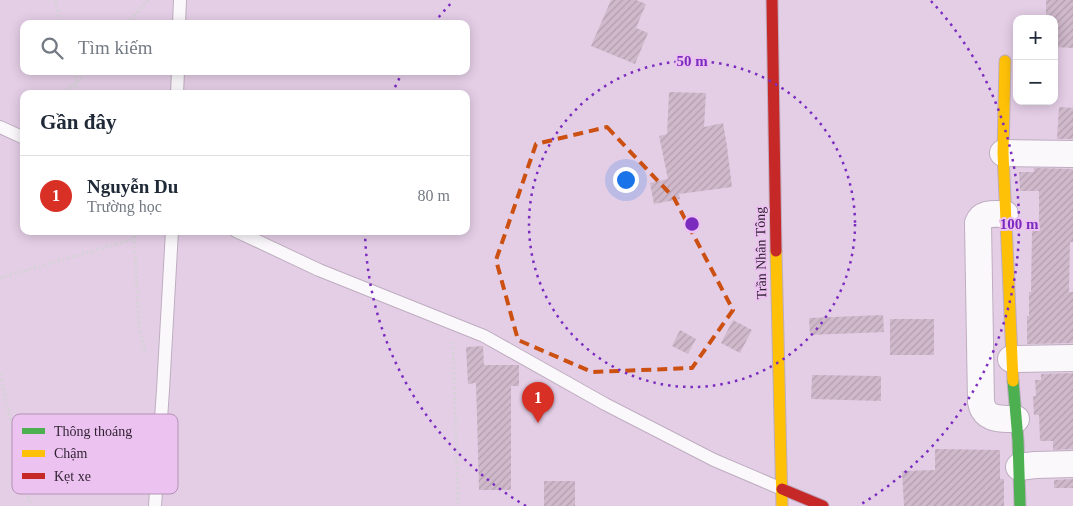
<!DOCTYPE html>
<html lang="vi">
<meta charset="utf-8">
<style>
:root{--surface:#fff;--page:#f6f6f7;--text:#1f2937;--muted:#747a83;--line:#e0e1e3;--accent:#d93025}
body{margin:0;font-family:"Times New Roman",serif;background:var(--page);color:var(--text)}
.controls{position:absolute;right:15px;top:15px;display:grid;overflow:hidden;border-radius:10px;box-shadow:0 2px 12px #0003}
.controls button{width:45px;height:45px;display:grid;place-items:center;padding:0;border:0;border-bottom:1px solid var(--line);background:var(--surface);color:var(--text);font:25px sans-serif}
.you{position:absolute;left:625px;top:179px;width:18px;height:18px;margin:-12px;border:4px solid #fff;border-radius:50%;background:#1a73e8;box-shadow:0 0 0 8px #1a73e833}
.badge{display:grid;place-items:center;width:32px;height:32px;border-radius:50%;background:var(--accent);color:#fff;font-size:16px;font-weight:700}
.pin{position:absolute;translate:-50% -41px;filter:drop-shadow(0 1px 2px #0008)}
.pin::after{content:'';position:absolute;top:26px;width:18px;height:15px;background:inherit;clip-path:polygon(0 0,100% 0,50% 100%)}
.list{margin:0;padding:0;list-style:none}
h2{display:flex;justify-content:space-between;align-items:center;height:65px;margin:0;padding:0 20px;font-size:21px}
h2 small{font-size:16px;font-weight:400;color:var(--muted)}
.list li{display:grid;grid-template-columns:32px 1fr auto;gap:15px;align-items:center;box-sizing:border-box;height:80px;padding:0 20px;border-top:1px solid var(--line)}
.list b{display:block;font-size:19px;white-space:nowrap}
.list p{margin:0;font-size:16px;white-space:nowrap;color:var(--muted)}
.list em{font-size:16px;font-style:normal;color:var(--muted)}
.icon{flex:none;width:28px;height:28px;fill:none;stroke:currentColor;stroke-width:2;stroke-linecap:round;stroke-linejoin:round}
.map{position:relative;flex:none;width:1073px;height:506px;overflow:hidden}
.search{position:absolute;background:var(--surface);box-shadow:0 2px 12px #0003;left:20px;top:20px;width:450px;height:55px;display:flex;align-items:center;gap:12px;box-sizing:border-box;padding:0 18px;border-radius:10px;color:var(--muted);font-size:19px}
.panel{position:absolute;background:var(--surface);box-shadow:0 2px 12px #0003;left:20px;top:90px;width:450px;height:145px;border-radius:10px}
.map>svg:first-child{display:block}
.building{fill:url(#building-hatch)}
.lines{fill:none;stroke-linecap:round;stroke-linejoin:round}
.lane-casing{stroke:#beadc0;stroke-width:14}
.street-casing{stroke:#beadc0;stroke-width:28}
.fast-casing{stroke:#beadc0;stroke-width:13}
.slow-casing{stroke:#beadc0;stroke-width:13}
.jam-casing{stroke:#beadc0;stroke-width:13}
.path{stroke:#d7d1d8;stroke-width:3;stroke-dasharray:2.5 2.5;stroke-linecap:butt}
.lane{stroke:#fbf8fb;stroke-width:12}
.street{stroke:#fbf8fb;stroke-width:26}
.fast{stroke:#4caf50;stroke-width:11}
.slow{stroke:#ffc107;stroke-width:11}
.jam{stroke:#c62828;stroke-width:11}
.marked{fill:none;stroke:#cc5011;stroke-width:4;stroke-dasharray:10 6;stroke-linejoin:round}
.ring{fill:none;stroke:#7b2cbf;stroke-width:2.5;stroke-dasharray:2.5 5}
.labels{text-anchor:middle;dominant-baseline:central;stroke-width:4;stroke-linejoin:round;paint-order:stroke}
.street-label{font-size:14px;fill:#2e1f30;stroke:#ecc3f0}
.key{fill:#ecc3f0;stroke:#b392b6;stroke-width:1}
.key-label{font-size:14px;fill:#2e1f30}
.centre{fill:#7b2cbf;stroke:#ecc3f0;stroke-width:2.5}
.ring-label{font-size:15px;text-anchor:middle;font-weight:bold;fill:#7b2cbf;stroke:#ecc3f0;stroke-width:4;stroke-linejoin:round;paint-order:stroke}
</style>
<div class="map">
<svg width="1073" height="506" viewBox="0 0 1073 506">
<defs>
<pattern id="building-hatch" width="6" height="6" patternUnits="userSpaceOnUse" patternTransform="scale(1.25)"><rect width="6" height="6" fill="#cfb9cb"/><path d="M-1 1l2-2M0 6l6-6M5 7l2-2" fill="none" stroke="#b29faf"/></pattern>
</defs>
<rect width="100%" height="100%" fill="#e4cee6"/>
<!-- building -->
<path class="building" d="M611,0H636L646,4L636,28L648,33L635,64L591,46Z
M1046,0H1073V48L1054,47V19H1046Z
M669,92L706,93L704,127L723,123L727,146L732,187L679,194L680,199L654,204L650,183L668,179L659,136L667,134Z
M1059,107L1073,108V139H1057Z
M1034,168L1073,169V242H1070L1069,292H1073V343L1027,344V316H1029V292H1031L1032,228H1039V191H1020L1019,172H1034Z
M883,315L884,332L810,335L809,318Z
M890,319H934V355H890Z
M733,320L752,330L740,353L721,343Z
M680,330L696,339L688,354L672,346Z
M483,346L484,365H519V386H511V490H479L476,383L468,384L466,347Z
M1073,373V449L1053,450V441H1040L1039,415H1034L1033,396H1036L1035,380H1041V374Z
M812,375L881,376V401L811,399Z
M935,449L1000,450V479H1004V506H904L902,471L935,470Z
M1073,479V488H1054V480Z
M544,481H575V506H544Z"/>
<g class="lines">
<!-- lane casing -->
<g class="lane-casing">
<path id="lane" d="M179,24L180,0
M177,94L178,71
M0,127L24,138
M236,231L319,270L484,336L605,404L714,460L782,489
M155,506L163,390L172,231"/>
</g>
<!-- street casing -->
<g class="street-casing">
<path id="street" d="M1003,153L1073,154
M1005,214C994,214 982,212 978,223L981,402C982,405 982,408 984,410C989,420 1006,419 1016,419
M1011,359L1073,358
M1019,467L1035,465L1073,464"/>
</g>
<!-- fast casing -->
<g class="fast-casing">
<path id="fast" d="M1013,381L1018,440L1020,506"/>
</g>
<!-- slow casing -->
<g class="slow-casing">
<path id="slow" d="M1005,61L1003,153L1013,381
M776,251L782,506"/>
</g>
<!-- jam casing -->
<g class="jam-casing">
<path id="jam" d="M772,0L776,251
M782,489L823,506"/>
</g>
<!-- path -->
<path class="path" d="M55,0L61,24
M127,24L148,0
M74,71L77,82L75,94
M61,94L77,82L86,71
M134,231L139,326L146,354
M0,278L134,239
M453,342L458,506
M0,374L31,506"/>
<!-- lane -->
<use href="#lane" class="lane"/>
<!-- street -->
<use href="#street" class="street"/>
<!-- fast -->
<use href="#fast" class="fast"/>
<!-- slow -->
<use href="#slow" class="slow"/>
<!-- jam -->
<use href="#jam" class="jam"/>
</g>
<!-- marked area -->
<path class="marked" d="M607,127L674,198L733,310L692,368L592,372L518,340L496,260L536,144Z"/>
<!-- distance rings -->
<g class="ring">
<circle cx="692" cy="224" r="163"/>
<path d="M526 506A327 327 0 0 1 365 233M392 94A327 327 0 0 1 402 73M434 23A327 327 0 0 1 453 1M931 1A327 327 0 0 1 858 506"/>
</g>
<g class="labels">
<!-- street labels -->
<g class="street-label">
<text transform="translate(761 253) rotate(-91)">Trần Nhân Tông</text>
</g>
</g>
<!-- legend -->
<rect x="12" y="414" width="166" height="80" rx="8" class="key"/>
<rect x="22" y="428" width="23" height="6" fill="#4caf50"/>
<rect x="22" y="450" width="23" height="7" fill="#ffc107"/>
<rect x="22" y="473" width="23" height="6" fill="#c62828"/>
<g class="key-label">
<text x="54" y="436">Thông thoáng</text>
<text x="54" y="458">Chậm</text>
<text x="54" y="481">Kẹt xe</text>
</g>
<circle cx="692" cy="224" r="8" class="centre"/>
<g class="ring-label">
<text x="692" y="66">50 m</text>
<text x="1019" y="229">100 m</text>
</g>
</svg>
<div class="controls">
<button>+</button>
<button>−</button>
</div>
<div class="you"></div>
<div class="pin badge" style="left:538px;top:423px">1</div>
<div class="search"><svg class="icon" aria-label="search" viewBox="0 0 24 24"><circle cx="10" cy="10" r="6"/><path d="M15 15l6 6"/></svg>Tìm kiếm</div>
<section class="panel">
<h2>Gần đây<small></small></h2>
<ul class="list">
<li><span class="badge">1</span><div><b>Nguyễn Du</b><p>Trường học</p></div><em>80 m</em></li>
</ul>
</section>
</div>
